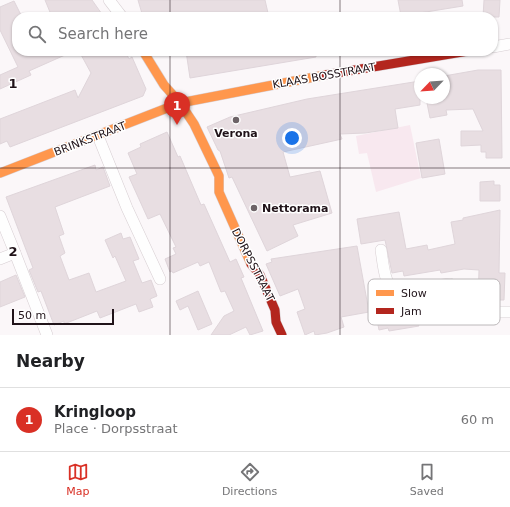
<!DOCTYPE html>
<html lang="en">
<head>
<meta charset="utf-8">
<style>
  body { margin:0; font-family:"DejaVu Sans",sans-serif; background:#f6f6f6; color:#202124 }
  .compass { position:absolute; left:414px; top:68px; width:36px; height:36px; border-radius:50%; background:#fff; box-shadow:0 1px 3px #0004; rotate:245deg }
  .scale { position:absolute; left:12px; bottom:10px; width:102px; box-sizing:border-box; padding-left:4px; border:2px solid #201319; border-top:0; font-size:11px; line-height:14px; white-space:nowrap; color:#201319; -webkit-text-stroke:3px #fff; paint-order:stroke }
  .you { position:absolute; left:292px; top:138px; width:14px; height:14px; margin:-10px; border:3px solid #fff; border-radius:50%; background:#1a73e8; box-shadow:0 0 0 6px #1a73e833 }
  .badge { display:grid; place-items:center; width:26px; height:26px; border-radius:50%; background:#d93025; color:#fff; font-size:13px; font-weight:700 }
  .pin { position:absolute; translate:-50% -33px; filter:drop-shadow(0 1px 2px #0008) }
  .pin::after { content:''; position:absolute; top:21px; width:14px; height:12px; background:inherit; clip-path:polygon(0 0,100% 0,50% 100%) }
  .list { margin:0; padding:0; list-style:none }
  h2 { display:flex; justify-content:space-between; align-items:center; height:52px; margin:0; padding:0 16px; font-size:17px }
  h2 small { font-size:13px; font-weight:400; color:#757577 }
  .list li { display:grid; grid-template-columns:26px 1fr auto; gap:12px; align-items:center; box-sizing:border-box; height:64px; padding:0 16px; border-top:1px solid #e0e0e0 }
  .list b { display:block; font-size:15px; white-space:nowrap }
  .list p { margin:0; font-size:13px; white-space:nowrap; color:#757577 }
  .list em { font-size:13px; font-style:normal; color:#757577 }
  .icon { flex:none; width:22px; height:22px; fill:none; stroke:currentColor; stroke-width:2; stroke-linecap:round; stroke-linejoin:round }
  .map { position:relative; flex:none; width:510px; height:335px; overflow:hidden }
  .search { position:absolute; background:#fff; box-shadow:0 1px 3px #0004; left:12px; right:12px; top:12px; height:44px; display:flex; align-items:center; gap:10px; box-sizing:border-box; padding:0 14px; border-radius:16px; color:#757577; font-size:15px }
  .sheet { height:116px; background:#fff }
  nav { display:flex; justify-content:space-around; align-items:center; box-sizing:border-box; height:56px; border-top:1px solid #e0e0e0; background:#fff; font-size:11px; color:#757577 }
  nav a { display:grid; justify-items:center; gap:2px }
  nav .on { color:#d93025 }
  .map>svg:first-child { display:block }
  .green { fill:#f8e8ef }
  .building { fill:#e8dee2; stroke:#dfd5da }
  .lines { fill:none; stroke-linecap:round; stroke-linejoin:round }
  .street-casing { stroke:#d7ced2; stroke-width:12 }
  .slow-casing { stroke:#d7ced2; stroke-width:10 }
  .jam-casing { stroke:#d7ced2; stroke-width:10 }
  .street { stroke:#fefefe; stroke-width:11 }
  .slow { stroke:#ff974d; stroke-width:9 }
  .jam { stroke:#b3261e; stroke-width:9 }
  .grid { fill:none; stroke:#201319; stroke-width:1; stroke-opacity:0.55 }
  .poi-dot { fill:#6d6367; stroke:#fff; stroke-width:1.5 }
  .labels { text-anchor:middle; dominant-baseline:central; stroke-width:3; stroke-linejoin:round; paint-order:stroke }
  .street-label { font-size:11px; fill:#201319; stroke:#fff }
  .poi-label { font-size:11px; font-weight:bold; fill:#201319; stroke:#fff }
  .key { fill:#fff; stroke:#bcb8ba; stroke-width:1 }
  .key-label { font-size:11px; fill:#201319 }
  .grid-label { font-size:13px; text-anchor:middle; font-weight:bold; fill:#201319; stroke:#fff; stroke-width:3; stroke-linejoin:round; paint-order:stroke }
</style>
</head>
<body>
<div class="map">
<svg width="510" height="335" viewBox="0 0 510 335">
  <rect width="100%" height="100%" fill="#fbf7f9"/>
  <path class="green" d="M410,125L421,178L376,192L367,153L359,154L356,136Z"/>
  <g class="building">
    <path d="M45,0H92L104,17H52Z"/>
    <path d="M138,0H265L268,13H264L265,17H143Z"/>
    <path d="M398,0H462L463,6L401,16Z"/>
    <path d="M484,0H500L499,17H483Z"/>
    <path d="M14,1L22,17H17V51H74L29,71L31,75L0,89V75L18,67L0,30V7Z"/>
    <path d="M79,51H125L129,59L132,57L146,89L143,96L10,147L7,141L0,144V119L75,90L78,98L91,73Z"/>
    <path d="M186,51H316V57L190,78Z"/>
    <path d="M478,70H501L502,158H486V152H481V145L461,146V131H483L473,109L446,110L447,115L430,118L426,98H444V76Z"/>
    <path d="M420,81V105L395,109L398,128L365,133L340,134L342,139L283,152L290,177L320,171L332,213L293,225L298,236L267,251L232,177L229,178L220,151L218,150L207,127L230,117L307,99Z"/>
    <path d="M167,132L178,157L180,156L201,205L204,204L230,262L236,259L244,277L241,278L263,331L250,335L246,327L229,335H211L224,316L234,311L225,291L221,292L209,262L200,266L198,262L173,273L172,271L170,272L165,259L176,254L173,248L176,247L160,214L148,219L129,177L137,174L128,153L141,147L140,144Z"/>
    <path d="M439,139L445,174L422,178L416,143Z"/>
    <path d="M95,165L96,170L103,167L110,186L55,207L64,234L59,236L65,253L60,256L69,280L89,273L96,292L126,281L115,256L113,258L105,240L121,233L123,239L130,237L139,259L133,261L142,283L151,280L157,296L150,299L153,307L139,312L136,304L100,318L97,311L64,324V321L54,325L41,291L38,292L29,270L33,268L6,197Z"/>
    <path d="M494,181V185H500V201H480V182Z"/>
    <path d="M500,210L499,273H505L504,300H492V305H478L479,270L464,269L441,273L440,270L404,276L403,271L392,273L385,240L361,244L357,219L399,212L406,249L427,245L428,250L455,244L451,222L463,220V218Z"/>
    <path d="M357,246L369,312L341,317L344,327L327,333L315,335L314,331L305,335L297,312L305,309L298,289L280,296L266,264L272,262L271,259Z"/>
    <path d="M16,275L25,297L0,307V282Z"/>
    <path d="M198,291L212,324L198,330L188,306L180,310L176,301Z"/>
    <path d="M444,292L450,311L441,312L443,318L418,324L419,326L389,331L388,328L379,330L375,310L399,306V303L423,298L422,295Z"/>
  </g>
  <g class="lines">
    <defs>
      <g id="street">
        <path d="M109,0L122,17"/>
        <path d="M493,47L510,44"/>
        <path d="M98,136L127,208L160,279"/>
        <path d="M0,216L15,253L0,259"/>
        <path d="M381,250C383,262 384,283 394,291L450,284C452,295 451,308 464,312H510"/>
        <path d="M15,253L47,335"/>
      </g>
      <g id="slow">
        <path d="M143,51L164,85L180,103L194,124L219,176V192L251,264"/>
        <path d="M0,173L180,103L325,75"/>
      </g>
      <g id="jam">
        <path d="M325,75L468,51"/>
        <path d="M251,264L260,275L275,310L276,322L282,335"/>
      </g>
    </defs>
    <use href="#street" class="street-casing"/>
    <use href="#slow" class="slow-casing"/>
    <use href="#jam" class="jam-casing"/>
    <use href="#street" class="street"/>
    <use href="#slow" class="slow"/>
    <use href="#jam" class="jam"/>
  </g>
  <path class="grid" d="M170,0V17M340,0V17M170,51V335M340,51V335M0,168H510"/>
  <g class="poi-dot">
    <circle cx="236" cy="120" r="4"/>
    <circle cx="254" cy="208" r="4"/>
  </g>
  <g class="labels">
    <g class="street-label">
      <text transform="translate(324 76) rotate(-10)">KLAAS BOSSTRAAT</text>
      <text transform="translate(90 139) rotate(-21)">BRINKSTRAAT</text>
      <text transform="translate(253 265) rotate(63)">DORPSSTRAAT</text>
    </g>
    <g class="poi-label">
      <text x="236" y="133">Verona</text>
      <text x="262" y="208" text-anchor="start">Nettorama</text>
    </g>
  </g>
  <rect x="368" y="279" width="132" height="46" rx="6" class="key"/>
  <rect x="376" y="290" width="18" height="6" fill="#ff974d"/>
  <rect x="376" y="308" width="18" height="6" fill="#b3261e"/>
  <g class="key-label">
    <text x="401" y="297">Slow</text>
    <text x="401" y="315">Jam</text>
  </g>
  <g class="grid-label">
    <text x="13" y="88">1</text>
    <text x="13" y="256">2</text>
  </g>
</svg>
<svg class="compass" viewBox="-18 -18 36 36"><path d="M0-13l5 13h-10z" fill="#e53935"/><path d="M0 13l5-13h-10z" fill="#757577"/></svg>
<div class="scale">50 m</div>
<div class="you"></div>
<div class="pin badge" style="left:177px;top:125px">1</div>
<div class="search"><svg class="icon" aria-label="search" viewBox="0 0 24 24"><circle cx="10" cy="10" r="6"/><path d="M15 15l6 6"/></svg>Search here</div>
</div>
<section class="sheet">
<h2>Nearby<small></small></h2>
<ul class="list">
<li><span class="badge">1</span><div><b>Kringloop</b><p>Place · Dorpsstraat</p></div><em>60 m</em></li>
</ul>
</section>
<nav>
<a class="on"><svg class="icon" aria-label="map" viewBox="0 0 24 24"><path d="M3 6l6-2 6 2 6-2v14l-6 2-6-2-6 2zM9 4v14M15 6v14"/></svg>Map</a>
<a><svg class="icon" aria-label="directions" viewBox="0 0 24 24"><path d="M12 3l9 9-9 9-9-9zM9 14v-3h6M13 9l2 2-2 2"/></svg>Directions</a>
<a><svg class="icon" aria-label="saved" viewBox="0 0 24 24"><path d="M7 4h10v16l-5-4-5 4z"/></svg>Saved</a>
</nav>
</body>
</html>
